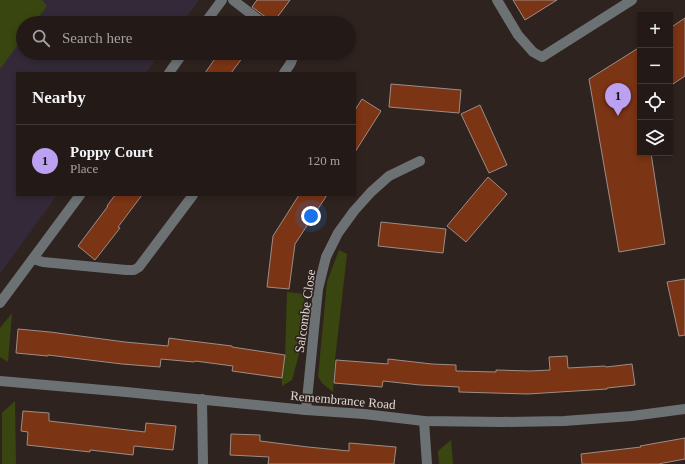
<!DOCTYPE html>
<html lang="en">
<head>
<meta charset="utf-8">
<style>
  body { margin:0; font-family:Georgia,serif; background:#2f2724; color:#f1f3f6 }
  .controls { position:absolute; right:12px; top:12px; display:grid; overflow:hidden; border-radius:0px; box-shadow:0 2px 6px #0003 }
  .controls button { width:36px; height:36px; display:grid; place-items:center; padding:0; border:0; border-bottom:1px solid #403836; background:#231a17; color:#f1f3f6; font:20px sans-serif }
  .you { position:absolute; left:311px; top:216px; width:14px; height:14px; margin:-10px; border:3px solid #fff; border-radius:50%; background:#1a73e8; box-shadow:0 0 0 6px #1a73e833 }
  .badge { display:grid; place-items:center; width:26px; height:26px; border-radius:50%; background:#bca0f2; color:#111; font-size:13px; font-weight:700 }
  .pin { position:absolute; translate:-50% -33px; filter:drop-shadow(0 1px 2px #0008) }
  .pin::after { content:''; position:absolute; top:21px; width:14px; height:12px; background:inherit; clip-path:polygon(0 0,100% 0,50% 100%) }
  .list { margin:0; padding:0; list-style:none }
  h2 { display:flex; justify-content:space-between; align-items:center; height:52px; margin:0; padding:0 16px; font-size:17px }
  h2 small { font-size:13px; font-weight:400; color:#a3a1a1 }
  .list li { display:grid; grid-template-columns:26px 1fr auto; gap:12px; align-items:center; box-sizing:border-box; height:72px; padding:0 16px; border-top:1px solid #403836 }
  .list b { display:block; font-size:15px; white-space:nowrap }
  .list p { margin:0; font-size:13px; white-space:nowrap; color:#a3a1a1 }
  .list em { font-size:13px; font-style:normal; color:#a3a1a1 }
  .icon { flex:none; width:22px; height:22px; fill:none; stroke:currentColor; stroke-width:2; stroke-linecap:round; stroke-linejoin:round }
  .map { position:relative; flex:none; width:685px; height:464px; overflow:hidden }
  .search { position:absolute; background:#231a17; box-shadow:0 2px 6px #0003; left:16px; top:16px; width:340px; height:44px; display:flex; align-items:center; gap:10px; box-sizing:border-box; padding:0 14px; border-radius:22px; color:#a3a1a1; font-size:15px }
  .panel { position:absolute; background:#231a17; box-shadow:0 2px 6px #0003; left:16px; top:72px; width:340px; height:124px; border-radius:0px }
  .map>svg:first-child { display:block }
  .education { fill:#332938 }
  .green { fill:#39460f }
  .building { fill:#7b3414; stroke:#9c8d87 }
  .lines { fill:none; stroke-linecap:round; stroke-linejoin:round }
  .minor { stroke:#6c7274; stroke-width:10 }
  .labels { text-anchor:middle; dominant-baseline:central; stroke-width:3.5; stroke-linejoin:round; paint-order:stroke }
  .street-label { font-size:13px; fill:#e0d8d5; stroke:#2f231f }
</style>
</head>
<body>
<div class="map">
<svg width="685" height="464" viewBox="0 0 685 464">
  <rect width="100%" height="100%" fill="#2f231f"/>
  <path class="education" d="M0,0H199L182,23H23V53H160L146,73H17V195H57L0,274Z"/>
  <g class="green">
    <path d="M0,0H42L47,6L34,23H23V38L0,69Z"/>
    <path d="M339,250L347,254L335,360L333,392L323,384L318,377L327,282Z"/>
    <path d="M287,292L305,294L301,347L292,380L282,386V378L285,355Z"/>
    <path d="M12,313L8,362L0,357V328Z"/>
    <path d="M15,401L16,464H2V413Z"/>
    <path d="M451,440L453,464H439L438,451Z"/>
  </g>
  <g class="building">
    <path d="M257,0H290L273,23H269L267,18L252,7Z"/>
    <path d="M513,0H557L525,20Z"/>
    <path d="M685,18V76L670,86V28Z"/>
    <path d="M640,47V153H651L665,244L619,252L589,79Z"/>
    <path d="M219,53H246L231,73H205Z"/>
    <path d="M391,84L461,90L459,113L389,107Z"/>
    <path d="M362,99L381,111L355,152V110Z"/>
    <path d="M480,105L507,165L489,173L461,114Z"/>
    <path d="M488,177L507,194L466,242L447,226Z"/>
    <path d="M115,195H142L118,227L120,228L95,260L78,246L108,206H107Z"/>
    <path d="M299,195H327L295,244L289,289L267,287L273,236Z"/>
    <path d="M381,222L446,229L443,253L378,246Z"/>
    <path d="M685,279V335L679,336L667,282Z"/>
    <path d="M18,329L50,332L125,342L168,346L169,338L183,340L232,346V347L285,355L282,378L232,371L233,366L195,361L194,362L161,359L160,367L122,364L48,355V356L16,353Z"/>
    <path d="M567,356L568,368L605,366L606,367L632,364L635,385L607,388V389L528,394L459,392V387L420,385L383,381L382,387L334,383L336,360L388,364V359L432,364L456,365V371L496,372V370L530,371L550,370L549,357Z"/>
    <path d="M23,411L49,413V421L145,432L146,423L176,426L173,450L134,446L133,455L90,450V452L27,445L28,432L21,431Z"/>
    <path d="M231,434L260,435V441L308,447L349,451V443L396,447L394,464H268L269,457L230,455Z"/>
    <path d="M685,438V459L658,464H582L581,454L641,447L640,446Z"/>
  </g>
  <g class="lines">
    <g class="minor">
      <path d="M233,0L263,23"/>
      <path d="M497,0L518,35L533,52L542,57L632,0"/>
      <path d="M205,23L222,0"/>
      <path d="M169,73L183,53"/>
      <path d="M284,73C288,67 294,61 293,53"/>
      <path d="M33,259L43,262L126,270H134L139,267L193,195"/>
      <path d="M0,303L80,195"/>
      <path d="M0,381L126,392L306,410L364,414L424,421L501,422L564,421L632,416L685,409"/>
      <path d="M202,399L203,464"/>
      <path d="M306,410L318,289L326,257L338,233L354,211L371,192L389,176L420,161"/>
      <path d="M424,421L427,464"/>
    </g>
  </g>
  <g class="labels">
    <g class="street-label">
      <text transform="translate(305 311) rotate(-82)">Salcombe Close</text>
      <text transform="translate(343 400) rotate(5)">Remembrance Road</text>
    </g>
  </g>
</svg>
<div class="controls">
<button>+</button>
<button>−</button>
<button><svg class="icon" aria-label="locate" viewBox="0 0 24 24"><circle cx="12" cy="12" r="6"/><path d="M12 2v4M12 18v4M2 12h4M18 12h4"/></svg></button>
<button><svg class="icon" aria-label="layers" viewBox="0 0 24 24"><path d="M12 4l9 5-9 5-9-5zM3 14l9 5 9-5"/></svg></button>
</div>
<div class="you"></div>
<div class="pin badge" style="left:618px;top:116px">1</div>
<div class="search"><svg class="icon" aria-label="search" viewBox="0 0 24 24"><circle cx="10" cy="10" r="6"/><path d="M15 15l6 6"/></svg>Search here</div>
<section class="panel">
<h2>Nearby<small></small></h2>
<ul class="list">
<li><span class="badge">1</span><div><b>Poppy Court</b><p>Place</p></div><em>120 m</em></li>
</ul>
</section>
</div>
</body>
</html>
